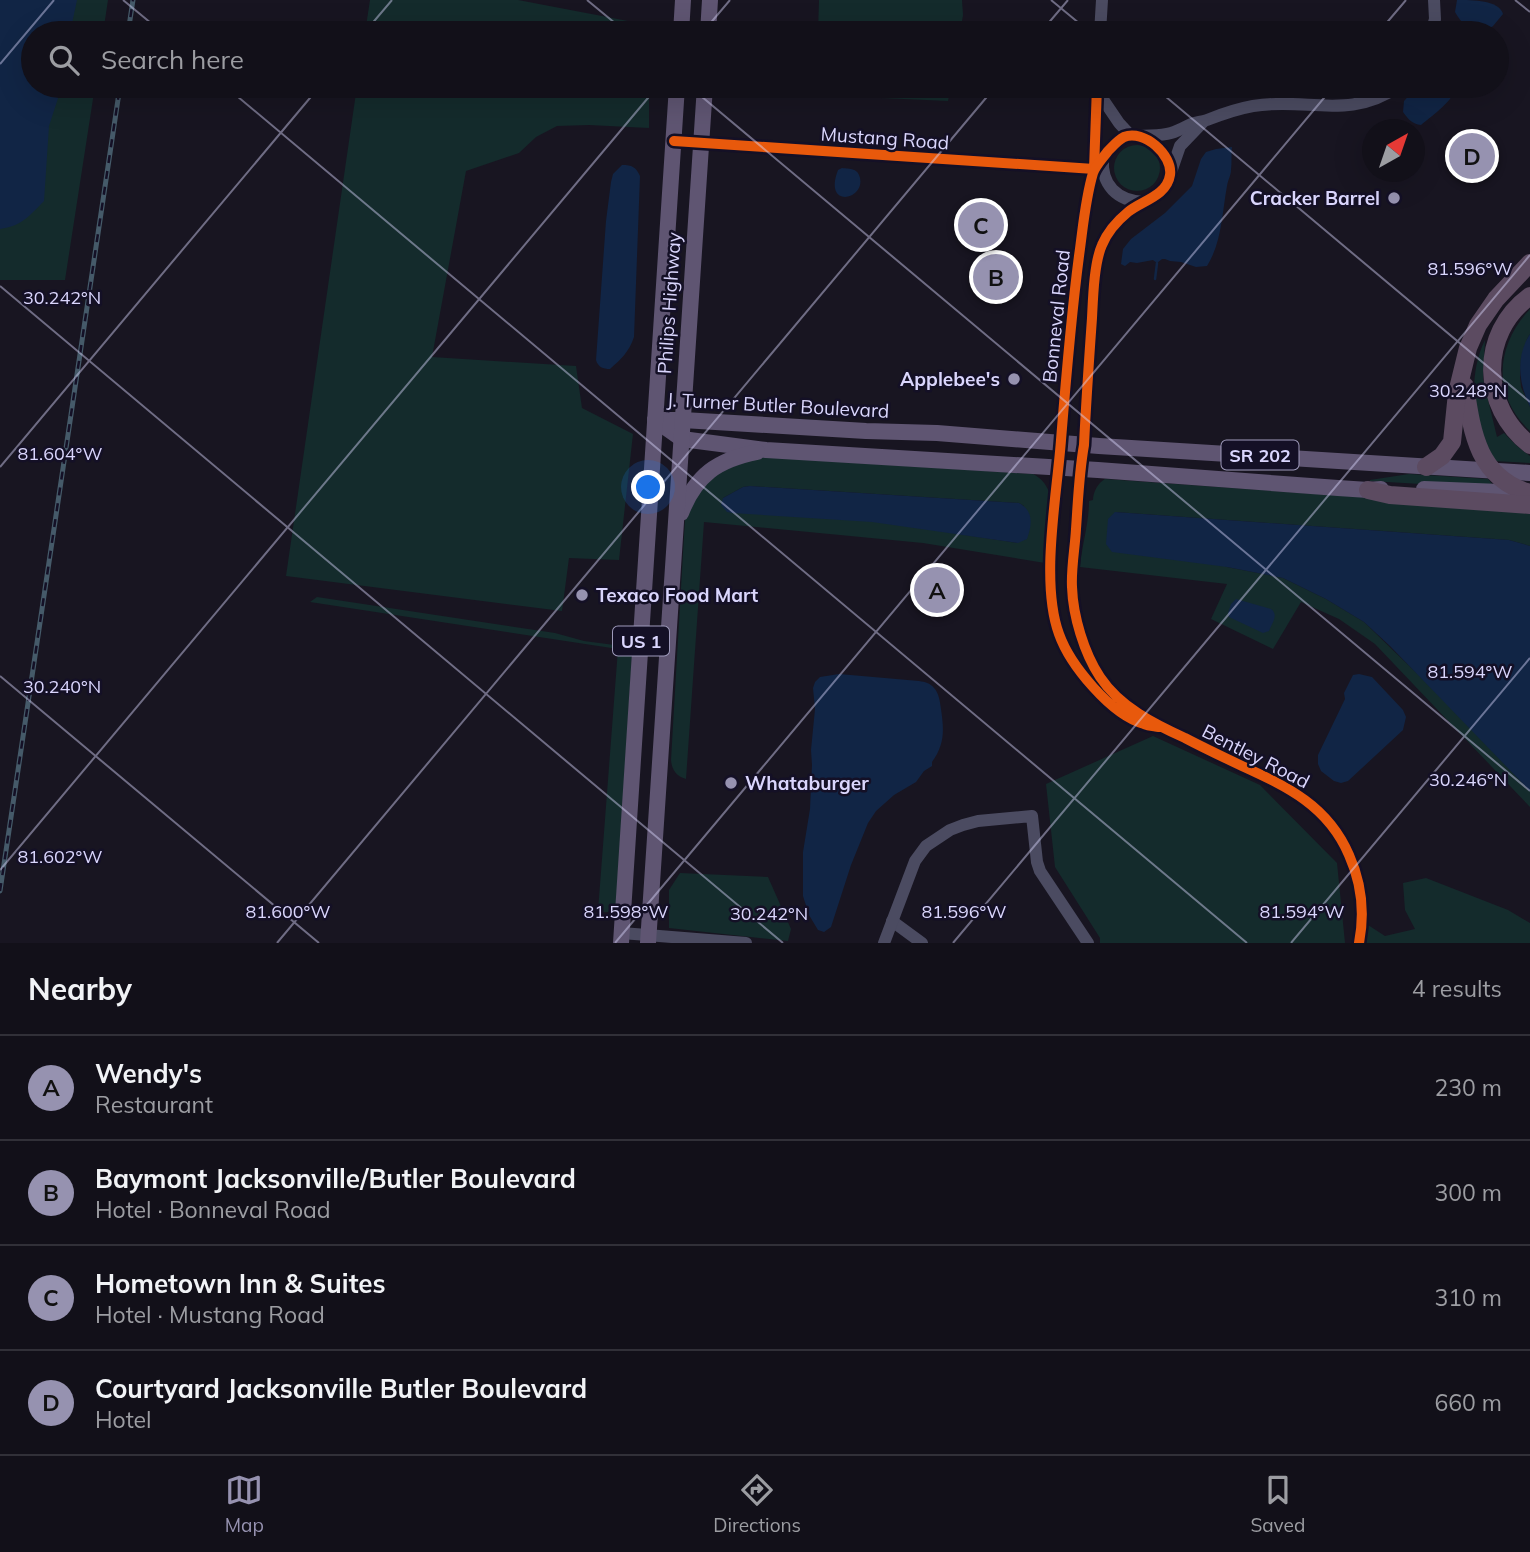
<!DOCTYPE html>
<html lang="en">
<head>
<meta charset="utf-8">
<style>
  body { margin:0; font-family:Mulish,sans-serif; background:#1f1e26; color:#f1f3f6 }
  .compass { position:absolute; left:1362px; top:119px; width:63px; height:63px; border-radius:50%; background:#121019; box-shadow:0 7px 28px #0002; rotate:40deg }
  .you { position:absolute; left:649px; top:488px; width:24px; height:24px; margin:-18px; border:5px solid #fff; border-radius:50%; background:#1a73e8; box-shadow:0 0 0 10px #1a73e833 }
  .badge { display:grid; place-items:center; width:46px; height:46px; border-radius:50%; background:#9692b0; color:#111; font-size:23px; font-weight:700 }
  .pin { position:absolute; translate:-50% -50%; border:4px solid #fff; box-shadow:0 2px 7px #0006 }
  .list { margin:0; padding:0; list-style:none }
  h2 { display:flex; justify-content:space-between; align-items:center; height:91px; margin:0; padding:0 28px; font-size:30px }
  h2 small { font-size:23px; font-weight:400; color:#9c9da2 }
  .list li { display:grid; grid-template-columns:46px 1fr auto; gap:21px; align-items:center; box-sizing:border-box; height:105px; padding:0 28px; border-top:2px solid #313038 }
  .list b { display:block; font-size:26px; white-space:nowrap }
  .list p { margin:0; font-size:23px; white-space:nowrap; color:#9c9da2 }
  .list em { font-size:23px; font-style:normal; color:#9c9da2 }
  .icon { flex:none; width:38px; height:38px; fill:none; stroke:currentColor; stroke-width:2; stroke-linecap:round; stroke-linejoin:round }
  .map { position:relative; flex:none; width:1530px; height:943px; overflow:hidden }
  .search { position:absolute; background:#121019; box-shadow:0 7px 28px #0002; left:21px; right:21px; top:21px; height:77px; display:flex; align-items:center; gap:18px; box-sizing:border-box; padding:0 24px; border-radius:38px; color:#9c9da2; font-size:26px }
  .sheet { height:511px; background:#121019 }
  nav { display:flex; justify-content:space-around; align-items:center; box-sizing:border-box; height:98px; border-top:2px solid #313038; background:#121019; font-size:19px; color:#9c9da2 }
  nav a { display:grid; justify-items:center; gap:4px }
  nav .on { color:#9692b0 }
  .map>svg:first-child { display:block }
  .green { fill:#142b2c; fill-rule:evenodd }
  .water { fill:#112545 }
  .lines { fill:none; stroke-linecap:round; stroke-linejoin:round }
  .stream { stroke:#112545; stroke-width:2.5 }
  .minor { stroke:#4b4b61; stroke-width:12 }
  .major { stroke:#5f5572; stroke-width:16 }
  .highway { stroke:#5c4b61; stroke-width:18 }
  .rail-casing { stroke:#455a69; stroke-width:5 }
  .rail { stroke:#141026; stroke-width:2.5; stroke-dasharray:8; stroke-linecap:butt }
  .cycleway-casing { stroke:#141026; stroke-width:15 }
  .cycleway { stroke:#e8590c; stroke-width:10 }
  .ticks { fill:none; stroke:#dad6fd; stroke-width:2; stroke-opacity:0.45 }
  .poi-dot { fill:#9692b0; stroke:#141026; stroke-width:2.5 }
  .labels { text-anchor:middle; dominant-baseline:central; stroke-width:5; stroke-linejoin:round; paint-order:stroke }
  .shield { fill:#141026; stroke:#9f9bbc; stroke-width:2 }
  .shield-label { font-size:18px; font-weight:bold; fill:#dad6fd }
  .street-label { font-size:19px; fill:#dad6fd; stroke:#141026 }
  .poi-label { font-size:19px; font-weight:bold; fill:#dad6fd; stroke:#141026; text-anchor:end }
  .ticks-label { font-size:18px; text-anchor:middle; fill:#dad6fd; stroke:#141026; stroke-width:5; stroke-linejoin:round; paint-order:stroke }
</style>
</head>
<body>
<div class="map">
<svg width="1530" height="943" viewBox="0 0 1530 943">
  <rect width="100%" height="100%" fill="#181521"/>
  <g class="green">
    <path d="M0,0H108L103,33H33V86H95L65,280H0Z"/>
    <path d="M370,0H518L649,25V33H365Z"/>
    <path d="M819,0H962L963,15L960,33H818Z"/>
    <path d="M357,86H649V128L589,125L557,126L536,137L519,153L466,171L432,357L576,366L582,408L633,434L619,560L569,558L562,611L286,576Z"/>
    <path d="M815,86H951L948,101L814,95Z"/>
    <circle cx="1137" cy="168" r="23"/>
    <path d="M1530,309V334L1527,339L1521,359L1520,377L1521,387L1530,407V431C1492,396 1495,346 1530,309Z"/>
    <path d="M1485,340L1483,379L1497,437L1504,433L1517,446L1530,456V463L1494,461C1490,453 1484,445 1481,436C1471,408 1471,367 1485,340Z"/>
    <path d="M760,457L1033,474C1041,478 1046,484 1049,492L1045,563L923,543L704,522L686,779C676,776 672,770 671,760L685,519L709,475ZM750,486L1019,503L1024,506L1018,543L723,498L743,487Z"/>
    <path d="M1409,474L1488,479L1493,485L1455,486L1370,481V480Z"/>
    <path d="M1105,479L1486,506L1530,514V546L1509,540L1115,512L1227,567L1283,578L1326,599L1364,622L1438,694L1530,791V807L1375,644L1339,619L1301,602L1273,649L1211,619L1227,584L1080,567C1082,544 1089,524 1089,501L1093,500C1093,492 1098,483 1105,479Z"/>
    <path d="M317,597L555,633L584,641L622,646L628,650L632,657L616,907C610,913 605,913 598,911L618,649L310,602Z"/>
    <path d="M1153,736L1260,785L1337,863L1345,943H1100V938L1055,867L1046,784Z"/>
    <path d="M680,873L768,877L791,929L788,941L669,928V890Z"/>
    <path d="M1426,878L1508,910L1530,923V943H1366L1368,925L1385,936L1415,929L1405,910L1403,883Z"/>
  </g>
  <g class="water">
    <path d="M0,0H77L70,33H33V86H62L49,126L44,201C29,216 22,226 0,229Z"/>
    <path d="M1457,0C1473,0 1499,0 1503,14L1493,26L1484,33C1471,33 1461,23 1455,12Z"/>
    <path d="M1418,86H1453C1453,88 1454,89 1454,91C1453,101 1428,119 1421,125C1412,124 1408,119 1403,112L1404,101Z"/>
    <path d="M1232,147C1231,155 1232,162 1231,170C1231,175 1228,180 1227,186C1222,213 1222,242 1207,266L1196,267L1181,262L1170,261L1165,259H1162L1157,263L1153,260L1137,263L1130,262L1125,266L1121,264L1123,249L1131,239L1165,213L1192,186L1201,159L1206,152L1216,149Z"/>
    <path d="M622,165C632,165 636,167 640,176L634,337C629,352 621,359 610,369C603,369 598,367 596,360L606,221L611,182L613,174Z"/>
    <path d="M842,168C850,169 858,168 860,178C865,200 823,209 838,170Z"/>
    <path d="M1530,334V407C1519,384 1515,357 1530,334Z"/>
    <path d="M750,486L1019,503C1034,511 1032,525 1027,539L1018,543L872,522L732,513L727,512L721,505L723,498L743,487Z"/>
    <path d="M1115,512L1509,540L1530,546V791L1390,646L1364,622L1326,599L1283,578L1227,567L1112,552L1106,544L1108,519Z"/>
    <path d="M1236,599L1271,609C1279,615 1272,623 1269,631L1263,633L1229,617L1228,613L1231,604Z"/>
    <path d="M839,674L919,681C925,682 930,683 934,688C939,693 940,702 941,709C944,730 945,744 932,762V766L924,771L916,782L894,795L876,811L868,823L851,865L831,927L824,932L818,930L809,915L803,896V852L810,809L812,765L811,750L815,709L813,688L815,682L820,677Z"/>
    <path d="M1359,674L1372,677L1403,710L1406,717L1403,730L1348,781L1341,783L1334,781L1321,771L1318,764V755L1345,699L1344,693L1353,675Z"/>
  </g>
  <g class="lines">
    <path class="stream" d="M1155,279L1157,263"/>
    <g class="minor">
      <path d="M1100,33L1102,0"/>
      <path d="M1431,33L1435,19L1434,0"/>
      <path d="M1098,92L1119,123L1131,136"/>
      <path d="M1139,136C1150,135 1161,136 1171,133C1178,131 1185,127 1191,124C1196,122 1202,122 1207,120C1222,114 1236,109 1253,106C1307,97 1349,121 1399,86"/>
      <path d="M674,141L1094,169L1097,86"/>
      <path d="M1103,158C1101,185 1117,201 1144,202"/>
      <path d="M1171,172L1180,146L1203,122"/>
      <path d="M1159,727C1154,726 1149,726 1144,724C1111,715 1070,665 1059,634C1040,582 1057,495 1061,440C1066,378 1071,317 1079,256C1083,228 1085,200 1093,173C1096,165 1103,158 1108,151C1113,146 1118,140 1124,137C1144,129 1173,155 1170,175C1167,196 1141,201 1128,212C1117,221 1107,233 1102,245C1094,263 1093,298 1092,318C1089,360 1086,403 1084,445C1079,473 1078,501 1076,529C1075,548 1071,568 1072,587C1073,616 1084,653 1100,677C1120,707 1154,724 1185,738C1204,748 1223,757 1242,766C1288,787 1328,806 1349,855C1362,884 1365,912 1359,943"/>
      <path d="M892,921L922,943"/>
      <path d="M622,933L746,943"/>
      <path d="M884,943L915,861L926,846L950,830L963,825L978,821L1032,816L1037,862L1040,871L1088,943"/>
    </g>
    <g class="major">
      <path d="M681,33L683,0"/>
      <path d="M708,33L710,0"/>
      <path d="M655,420L682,439L766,450L1098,470L1338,488L1368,490L1381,489"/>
      <path d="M655,420H683L866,431L937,433L1099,446L1530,473"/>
      <path d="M1424,489L1528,493"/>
      <path d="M681,513C696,475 717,460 757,452"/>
      <path d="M621,943L677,86"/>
      <path d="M648,943L705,86"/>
    </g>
    <g class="highway">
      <path d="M1530,296C1478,334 1481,407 1530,445"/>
      <path d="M1465,386C1472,433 1478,478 1530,493"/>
      <path d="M1426,467L1442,456L1452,442L1457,393L1468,348L1478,325L1496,299L1530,263"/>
      <path d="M1368,490L1390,495L1530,505"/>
    </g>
    <defs>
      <g id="rail">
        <path d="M128,33L133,0"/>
        <path d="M0,891L120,86"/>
      </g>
    </defs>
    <use href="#rail" class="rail-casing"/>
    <use href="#rail" class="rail"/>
    <defs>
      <g id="cycleway">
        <path d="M674,141L1094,169L1097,86"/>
        <path d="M1159,727C1154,726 1149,726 1144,724C1111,715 1070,665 1059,634C1040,582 1057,495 1061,440C1066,378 1071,317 1079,256C1083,228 1085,200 1093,173C1096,165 1103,158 1108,151C1113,146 1118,140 1124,137C1144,129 1173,155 1170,175C1167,196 1141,201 1128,212C1117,221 1107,233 1102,245C1094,263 1093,298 1092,318C1089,360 1086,403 1084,445C1079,473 1078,501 1076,529C1075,548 1071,568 1072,587C1073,616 1084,653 1100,677C1120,707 1154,724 1185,738C1204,748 1223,757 1242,766C1288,787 1328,806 1349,855C1362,884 1365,912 1359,943"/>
      </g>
    </defs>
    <use href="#cycleway" class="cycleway-casing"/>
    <use href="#cycleway" class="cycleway"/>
  </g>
  <path class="ticks" d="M123,0L163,33M587,0L627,33M1051,0L1091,33M1515,0L1530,12M364,33L392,0M702,33L730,0M1040,33L1068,0M1378,33L1406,0M0,64L54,0M225,86L1247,943M689,86L1530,791M1153,86L1530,402M0,286L783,943M0,467L320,86M0,676L319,943M0,870L658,86M277,943L996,86M615,943L1334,86M953,943L1530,255M1291,943L1530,658"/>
  <g class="poi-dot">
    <circle cx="1394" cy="198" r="7"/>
    <circle cx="1014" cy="379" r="7"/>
    <circle cx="582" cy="595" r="7"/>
    <circle cx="731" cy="783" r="7"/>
  </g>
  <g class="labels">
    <g class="shield">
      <rect x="1221.5" y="440.5" width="77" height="29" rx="5"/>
      <rect x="613" y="626.5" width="56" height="29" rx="5"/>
    </g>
    <g class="shield-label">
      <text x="1260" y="455">SR 202</text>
      <text x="641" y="641">US 1</text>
    </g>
    <g class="street-label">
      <text transform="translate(885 138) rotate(4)">Mustang Road</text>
      <text transform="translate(669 303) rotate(-86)">Philips Highway</text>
      <text transform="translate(1056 316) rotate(-84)">Bonneval Road</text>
      <text transform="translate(778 405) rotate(3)">J. Turner Butler Boulevard</text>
      <text transform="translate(1256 756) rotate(27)">Bentley Road</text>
    </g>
    <g class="poi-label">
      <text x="1380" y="198">Cracker Barrel</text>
      <text x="1000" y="379">Applebee's</text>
      <text x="596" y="595" text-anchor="start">Texaco Food Mart</text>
      <text x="745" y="783" text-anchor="start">Whataburger</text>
    </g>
  </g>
  <g class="ticks-label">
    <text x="1470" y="275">81.596°W</text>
    <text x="62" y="304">30.242°N</text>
    <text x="1468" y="397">30.248°N</text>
    <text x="60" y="460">81.604°W</text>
    <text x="1470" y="678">81.594°W</text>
    <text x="62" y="693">30.240°N</text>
    <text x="1468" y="786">30.246°N</text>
    <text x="60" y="863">81.602°W</text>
    <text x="288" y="918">81.600°W</text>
    <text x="626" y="918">81.598°W</text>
    <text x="964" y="918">81.596°W</text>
    <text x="1302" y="918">81.594°W</text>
    <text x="769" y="920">30.242°N</text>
  </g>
</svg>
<svg class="compass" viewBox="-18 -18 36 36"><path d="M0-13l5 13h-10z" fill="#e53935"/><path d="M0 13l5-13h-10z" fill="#9c9da2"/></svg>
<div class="you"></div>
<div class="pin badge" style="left:937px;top:590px">A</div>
<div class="pin badge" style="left:996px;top:277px">B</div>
<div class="pin badge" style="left:981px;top:225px">C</div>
<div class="pin badge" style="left:1472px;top:156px">D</div>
<div class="search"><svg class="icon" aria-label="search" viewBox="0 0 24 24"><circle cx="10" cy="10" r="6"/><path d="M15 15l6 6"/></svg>Search here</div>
</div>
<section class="sheet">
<h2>Nearby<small>4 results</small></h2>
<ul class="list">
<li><span class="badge">A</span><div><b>Wendy's</b><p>Restaurant</p></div><em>230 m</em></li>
<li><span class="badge">B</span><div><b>Baymont Jacksonville/Butler Boulevard</b><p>Hotel · Bonneval Road</p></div><em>300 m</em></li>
<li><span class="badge">C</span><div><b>Hometown Inn &amp; Suites</b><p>Hotel · Mustang Road</p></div><em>310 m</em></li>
<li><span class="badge">D</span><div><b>Courtyard Jacksonville Butler Boulevard</b><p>Hotel</p></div><em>660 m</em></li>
</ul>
</section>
<nav>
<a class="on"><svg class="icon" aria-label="map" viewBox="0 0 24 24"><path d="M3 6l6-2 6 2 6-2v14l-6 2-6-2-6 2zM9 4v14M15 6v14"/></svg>Map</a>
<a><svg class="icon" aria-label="directions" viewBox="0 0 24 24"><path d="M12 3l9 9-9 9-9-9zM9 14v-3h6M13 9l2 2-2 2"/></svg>Directions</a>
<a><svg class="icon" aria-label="saved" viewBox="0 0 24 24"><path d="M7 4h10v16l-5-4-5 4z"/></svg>Saved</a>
</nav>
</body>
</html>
